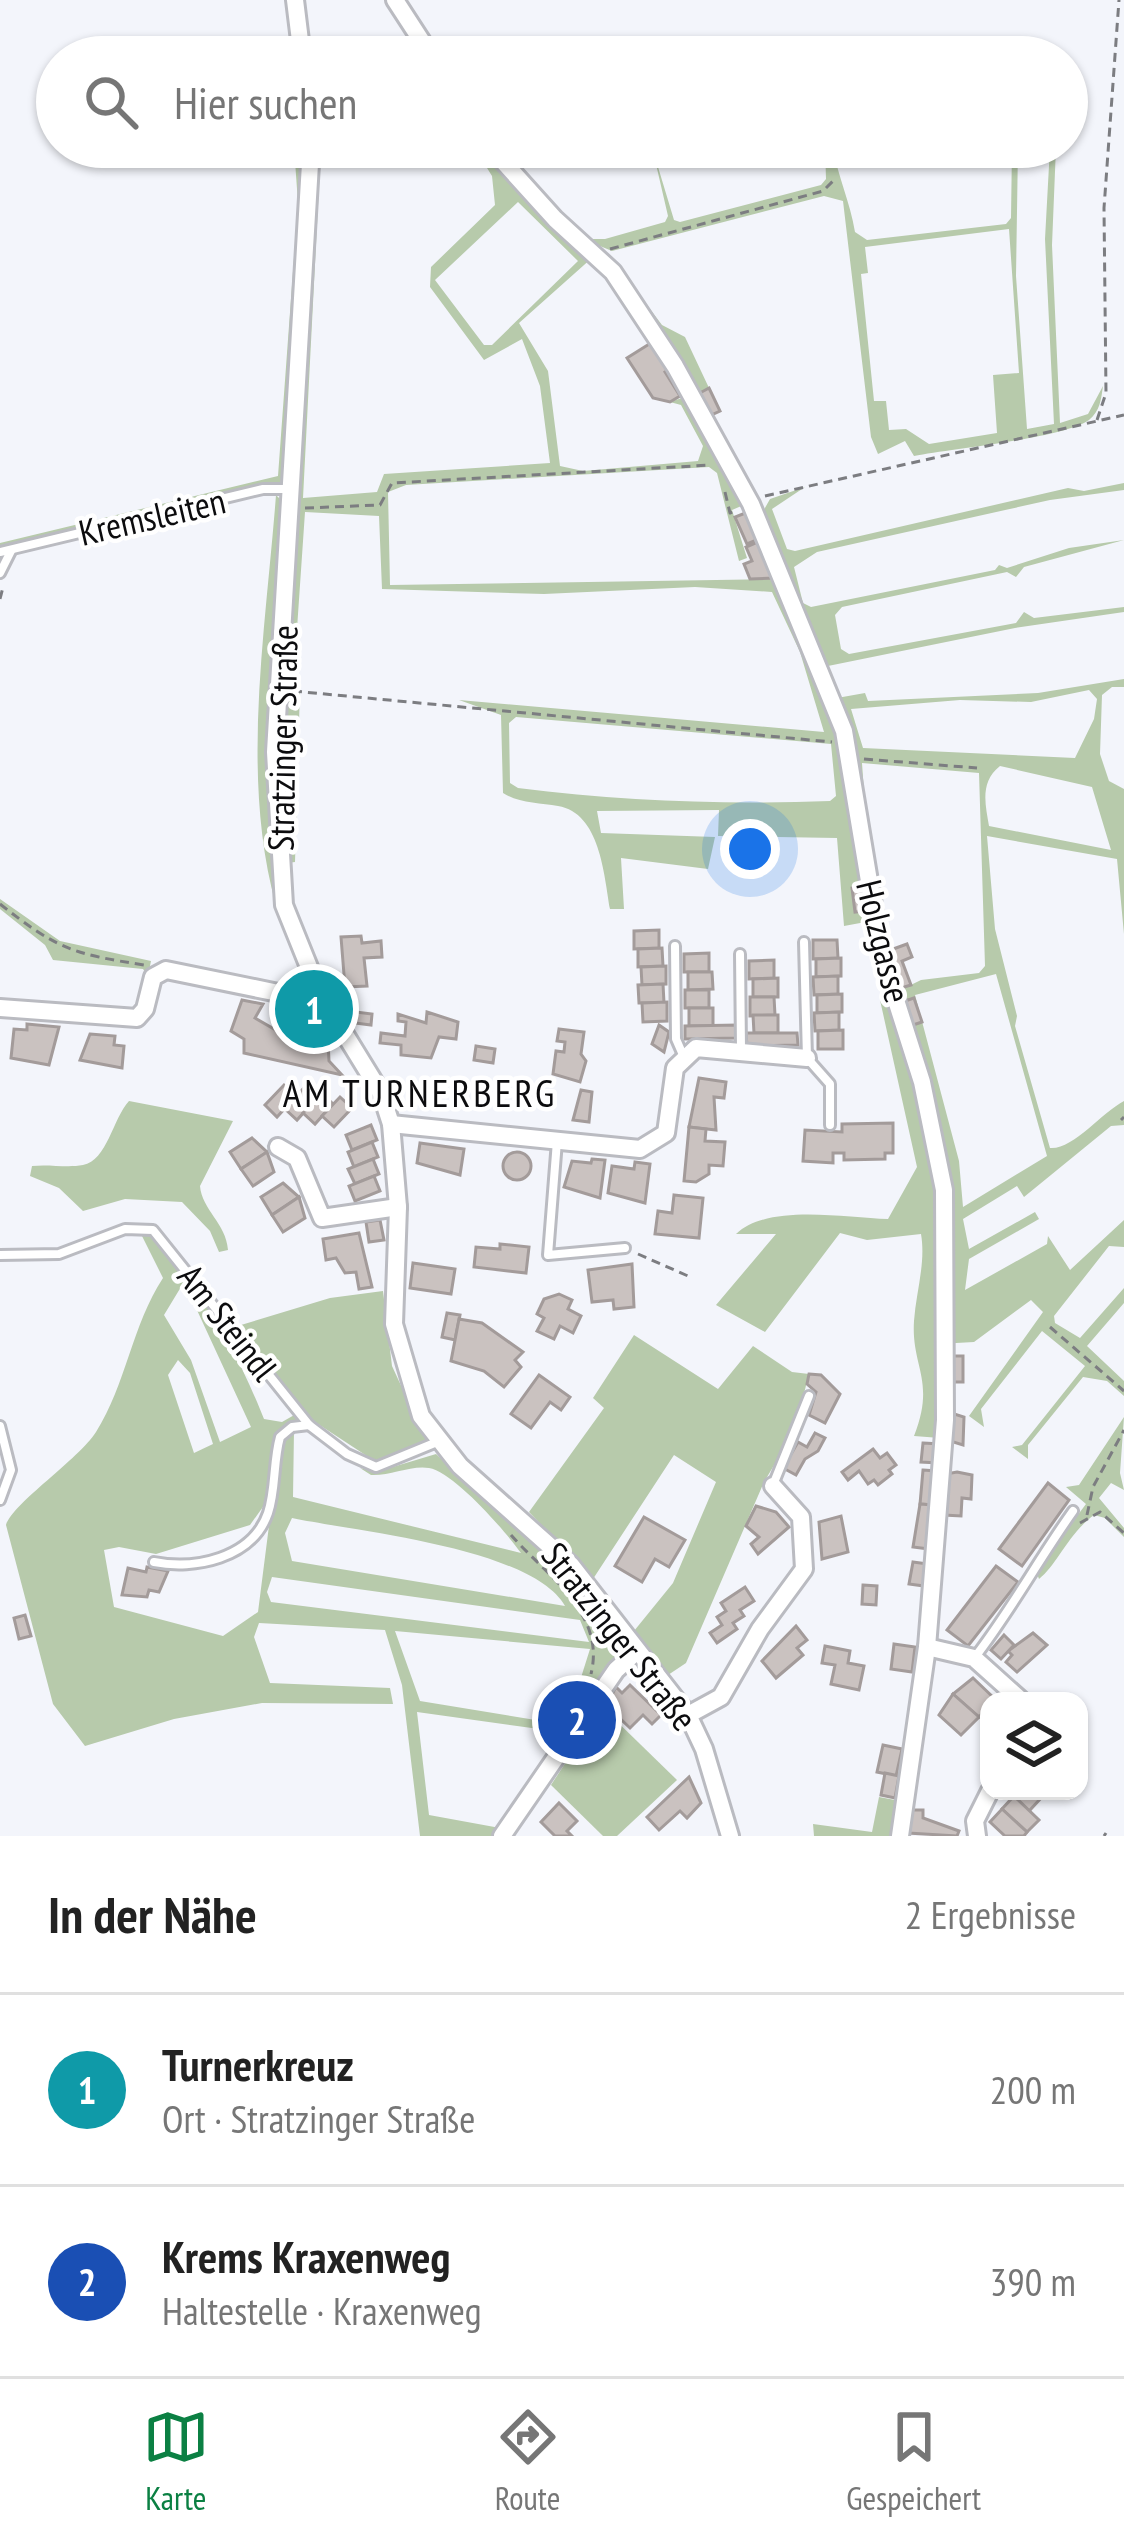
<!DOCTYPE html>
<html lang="de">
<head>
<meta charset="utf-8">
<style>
  body { margin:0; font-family:"PT Sans Narrow",sans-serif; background:#f2f2f2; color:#222 }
  .controls { position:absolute; right:36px; bottom:36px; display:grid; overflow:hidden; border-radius:24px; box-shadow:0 3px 9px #0004 }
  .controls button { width:108px; height:108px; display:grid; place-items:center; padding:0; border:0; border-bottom:3px solid #e0e0e0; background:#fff; color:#222; font:60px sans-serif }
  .you { position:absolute; left:750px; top:849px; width:42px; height:42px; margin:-30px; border:9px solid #fff; border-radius:50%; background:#1a73e8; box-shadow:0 0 0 18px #1a73e833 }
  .badge { display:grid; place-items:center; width:78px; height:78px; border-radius:50%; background:#0b8043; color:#fff; font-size:39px; font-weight:700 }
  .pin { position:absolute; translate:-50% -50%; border:6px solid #fff; box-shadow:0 3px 12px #0006 }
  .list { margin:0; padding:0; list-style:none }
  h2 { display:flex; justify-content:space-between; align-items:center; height:156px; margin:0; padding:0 48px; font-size:51px }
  h2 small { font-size:39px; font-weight:400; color:#767676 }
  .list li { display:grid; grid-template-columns:78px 1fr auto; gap:36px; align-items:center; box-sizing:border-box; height:192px; padding:0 48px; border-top:3px solid #e0e0e0 }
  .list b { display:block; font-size:45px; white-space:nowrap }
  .list p { margin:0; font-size:39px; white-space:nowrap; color:#767676 }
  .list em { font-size:39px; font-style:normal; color:#767676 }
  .icon { flex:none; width:66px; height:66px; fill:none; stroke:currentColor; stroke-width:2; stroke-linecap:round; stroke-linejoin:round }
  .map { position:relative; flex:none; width:1124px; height:1836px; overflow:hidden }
  .search { position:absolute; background:#fff; box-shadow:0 3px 9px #0004; left:36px; right:36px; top:36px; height:132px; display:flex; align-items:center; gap:30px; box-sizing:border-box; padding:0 42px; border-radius:66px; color:#767676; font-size:45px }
  .sheet { height:540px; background:#fff }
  nav { display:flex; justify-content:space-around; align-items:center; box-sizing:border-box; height:168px; border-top:3px solid #e0e0e0; background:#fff; font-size:33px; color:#767676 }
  nav a { display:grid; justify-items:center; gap:6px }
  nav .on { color:#0b8043 }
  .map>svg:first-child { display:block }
  .green { fill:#b7caab; fill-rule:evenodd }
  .building { fill:#cac2c0; stroke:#a39b9a; stroke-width:3 }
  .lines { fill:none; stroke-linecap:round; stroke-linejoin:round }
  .service-casing { stroke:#babbc1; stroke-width:14 }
  .minor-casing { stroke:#babbc1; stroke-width:22 }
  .path { stroke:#7c7d81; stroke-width:3; stroke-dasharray:9 6; stroke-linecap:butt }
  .service { stroke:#fff; stroke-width:8 }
  .minor { stroke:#fff; stroke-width:16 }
  .labels { text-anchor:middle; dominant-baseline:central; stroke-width:9; stroke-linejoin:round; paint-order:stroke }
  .street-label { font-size:36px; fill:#0c0c0e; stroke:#fff }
  .neighbourhood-label { font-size:39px; letter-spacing:3px; fill:#0c0c0e; stroke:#fff }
</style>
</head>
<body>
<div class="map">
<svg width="1124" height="1836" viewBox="0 0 1124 1836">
  <rect width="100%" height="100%" fill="#f3f5fb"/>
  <g class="green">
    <path d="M294,147H305L284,481L0,548V543L278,476L298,203Z"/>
    <path d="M316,147H321L303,498L377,492L384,474L550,463L540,386L522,339L484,360L430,287L431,267L495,205L492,176L474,147H485L593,257L519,323L548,371L560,466L583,471L698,461L703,446L681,405L670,402L688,396L746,504L732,510L747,558L739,561L717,473L709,467L406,485L388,492L390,585L778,579L835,711L871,921L844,926L837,838L718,836L719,810L597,811L601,833L715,837L708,869L621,858L624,909H610C604,874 600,813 558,806C540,803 518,803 503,793L501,715L459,700L824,732L800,652L772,592L695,587L544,594L382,589L379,516L305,512L293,687L300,688L295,862L287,863L282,752ZM518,202L578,261L492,345H484L435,280ZM516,717L831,744L836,796L830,801C724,805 623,801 518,788L510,783L509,723Z"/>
    <path d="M652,147L674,220L680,222L821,185L826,179L825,147H833C838,178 850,201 855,232L867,240L1006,224L1011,218L1012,147H1018L1016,276L1027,429L1054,424L1045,239L1050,147H1056L1052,245L1060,423L1088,414L1103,386C1101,400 1100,411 1089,420C1064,438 951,449 914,456L905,441L878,454L871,437L843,201L824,196L612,251L583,239H605L665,222L668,216ZM1009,229L1019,373L993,375L997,433L929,444L906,429L889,430L886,401H874L861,274L868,273L865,247Z"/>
    <path d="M610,256L662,325L685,337L709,388L698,394Z"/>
    <path d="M1124,483V490L1050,500L817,552L794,567L803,603L811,607L995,570L999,565L1007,568L1069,548L1124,540L1024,567L1016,577L1007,572L842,607L835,615L841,649L849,654L1016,623L1024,612L1034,618L1124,607V612L1015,628L823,667L761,515L770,499L805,487L772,509L787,549L795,551L1068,488L1084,491Z"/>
    <path d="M276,495L283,502L268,751L276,905C240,776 266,628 276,495Z"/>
    <path d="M1124,679V687H1112L1102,695L1100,754L1109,781L1124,789V934L1117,859L987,836L995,929L1017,1016L1015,1026L1050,1148C1073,1150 1101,1113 1124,1101V1125L1111,1126L1024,1197L1017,1186L963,1219L969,1249L1035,1212L1039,1219L969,1259L965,1290L1047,1244L1048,1236L1070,1270L1124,1220V1247L1109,1246L1054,1316L1055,1323L1080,1338L1124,1288V1303L1087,1346L1124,1381V1396L1107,1381L1083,1377L1028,1445V1459L1012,1447L1022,1445L1085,1366L1042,1331L981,1409L984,1427L969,1416L1043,1312L1031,1300L974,1342L938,1344L940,1438L914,1436C936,1380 911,1367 914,1321C916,1292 926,1263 921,1234L867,1240L840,1233L765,1332L716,1305L776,1234H736C769,1203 845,1218 888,1219L917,1167L880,1000L921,980L979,973L985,966L979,773L862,763L869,863L837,698L865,693L868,701L1038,693ZM1089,690L1097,699L1094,719L1075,758L863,748L851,709L960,700L1031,702ZM1000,766L1092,787L1111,850L989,826C985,803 980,782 1000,766ZM996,974L1047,1156L963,1207L959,1161L915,995Z"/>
    <path d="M0,899L60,941L151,961L148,976L143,969L53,960L45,945L0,909Z"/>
    <path d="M129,1101L233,1121L200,1186C202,1210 226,1223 228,1250L219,1252L210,1231L182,1202L125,1199L83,1211L59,1188L30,1176L32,1166C49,1164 67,1168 83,1165C107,1161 113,1118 129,1101Z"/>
    <path d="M139,1230C185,1241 247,1375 264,1419L282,1422L296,1414L299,1421L277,1435L265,1504L250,1525L156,1554L119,1547L104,1550L114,1607L223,1636L258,1612L277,1463L283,1439L294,1430L293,1497L521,1553C506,1532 454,1472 429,1468C411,1465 390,1476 371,1475L360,1468L376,1472L436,1454L565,1571L621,1643L619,1655L568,1733L417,1712L429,1815L500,1828L492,1836H420L402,1685L385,1630L259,1623L254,1637L270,1683L390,1688L393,1704L262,1703L174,1719L85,1746L53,1704L6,1525C13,1503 79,1459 96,1432C126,1385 132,1325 163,1278ZM184,1282L251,1427L220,1442L191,1360L164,1315ZM178,1360L190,1373L213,1444L194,1453L168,1375ZM292,1518C359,1532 532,1548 565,1606L292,1561L285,1533ZM272,1577L580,1620L589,1642L271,1602L267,1592ZM395,1631L590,1649L566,1725L420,1701Z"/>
    <path d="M383,1291L392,1366L427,1442L376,1462L312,1420L231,1328L330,1298Z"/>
    <path d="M634,1335L718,1389L753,1346L792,1372L809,1374L794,1432L764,1482L686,1663L668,1675L634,1631L673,1583L716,1482L674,1455L593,1579L529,1512L604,1408L593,1398Z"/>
    <path d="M1124,1417L1120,1473L1124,1490L1111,1483L1099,1498L1124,1528V1537L1105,1518L1094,1515C1068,1534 1057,1565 1039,1579L1036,1571L1086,1504L1066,1487L1079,1485Z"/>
    <path d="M602,1707L677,1780L617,1836H603L551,1785Z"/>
    <path d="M879,1797L895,1800L893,1836H814L813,1824L872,1832Z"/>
  </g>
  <g class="building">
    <path d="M654,341L671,368L665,372L680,396L670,402L653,398L627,358Z"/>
    <path d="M709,388L720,411L709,416L698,394Z"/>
    <path d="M748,512L759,539L747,544L735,517Z"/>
    <path d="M760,541L775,578L750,579L744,564L752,561L746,547Z"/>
    <path d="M863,886L866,911L855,912L852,888Z"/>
    <path d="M659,930V948L634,949V931Z"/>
    <path d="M361,936L362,943L381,941L382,957L364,958L367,986L345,987L341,937Z"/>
    <path d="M813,940H837L838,958L813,959Z"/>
    <path d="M907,944L912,957L902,961L911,985L898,989L885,952Z"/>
    <path d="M662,948L663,966L638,967V949Z"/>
    <path d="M709,953V972H684V954Z"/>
    <path d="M841,958V976L816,977V959Z"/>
    <path d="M774,960V978L749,979V961Z"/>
    <path d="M666,966V984L642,985L641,967Z"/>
    <path d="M688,972H712L713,989L688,990Z"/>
    <path d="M838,976V994L814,995L813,977Z"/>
    <path d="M778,978V997H753V979Z"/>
    <path d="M663,984L664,1003H639L638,985Z"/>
    <rect x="685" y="990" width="24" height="18"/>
    <path d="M842,994V1012L817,1013V995Z"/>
    <path d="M750,997H774L775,1015L750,1016Z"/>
    <path d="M914,998L922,1022L910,1026L902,1002Z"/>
    <path d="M242,1000L263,1004L255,1018L281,1033L291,1028L296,1035L316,1026L328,1040L329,1061L342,1075L244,1053V1039L231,1031Z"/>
    <path d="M667,1002V1021L643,1022L642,1003Z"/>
    <rect x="689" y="1008" width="24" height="18"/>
    <path d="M348,1011L372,1014L371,1025L347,1022Z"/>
    <path d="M427,1012L458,1022L456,1039L439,1037L431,1058L401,1055V1045L380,1043L381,1033L405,1036L406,1022L398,1021V1014L426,1023Z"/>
    <path d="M839,1012V1030L815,1031L814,1013Z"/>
    <path d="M753,1015H778V1033H754Z"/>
    <path d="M27,1024L59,1027L49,1065L11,1058L14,1029L27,1030Z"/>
    <path d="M659,1025L669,1032L664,1052L652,1044Z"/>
    <path d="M737,1025V1038L685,1039V1026Z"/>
    <path d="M559,1029L584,1032L581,1054L586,1061L580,1082L553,1074L556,1051L564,1052L565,1042L557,1041Z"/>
    <path d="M843,1030V1049H818V1031Z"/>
    <path d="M746,1033H797L798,1045L747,1046Z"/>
    <path d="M90,1034L115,1036L114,1045L124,1046L122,1068L80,1060Z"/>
    <path d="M476,1046L495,1049L493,1063L474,1060Z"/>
    <path d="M699,1078L726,1082L724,1098L714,1097L716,1130L689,1127Z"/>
    <path d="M284,1085L296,1096L277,1117L265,1105Z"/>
    <path d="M303,1089L315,1100L297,1120L285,1109Z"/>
    <path d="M581,1090L592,1092L589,1122L573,1120Z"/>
    <path d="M322,1093L333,1104L315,1124L303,1113Z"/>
    <path d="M340,1097L352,1108L334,1127L322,1116Z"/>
    <path d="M893,1123V1153H885V1159L844,1160V1153H833V1163L803,1161L805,1130L842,1132V1124Z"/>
    <path d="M371,1125L377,1140L352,1150L346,1135Z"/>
    <path d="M689,1127L706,1129L705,1141L725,1142L723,1166L709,1165V1174L696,1182L684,1181Z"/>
    <path d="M252,1138L267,1152L241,1169L230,1152Z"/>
    <path d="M372,1142L378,1157L354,1167L348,1152Z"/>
    <path d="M420,1143L464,1149L460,1175L417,1163Z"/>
    <circle cx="517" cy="1166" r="14"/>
    <path d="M267,1152L274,1172L253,1186L241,1169Z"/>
    <path d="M373,1159L379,1174L355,1184L348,1169Z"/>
    <path d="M592,1159L605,1160L600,1198L564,1187L572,1161L591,1163Z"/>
    <path d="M635,1162L650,1164L645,1203L608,1193L612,1166L634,1169Z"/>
    <path d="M374,1176L380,1191L355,1201L349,1186Z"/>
    <path d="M283,1183L299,1197L272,1215L261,1197Z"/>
    <path d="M674,1195L703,1198L699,1238L655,1234L658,1211L672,1213Z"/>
    <path d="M299,1197L305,1218L283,1232L272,1215Z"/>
    <path d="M380,1220L384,1240L369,1242L366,1222Z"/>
    <path d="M359,1233L372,1287L359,1289L356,1272L345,1273L336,1258L326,1260L323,1239Z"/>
    <path d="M500,1244L529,1247L526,1273L474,1267L476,1247L500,1249Z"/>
    <path d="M413,1263L455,1269L451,1294L410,1288Z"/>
    <path d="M632,1264L634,1307L614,1309L613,1300L592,1302L588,1270Z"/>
    <path d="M559,1294L572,1300L568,1309L581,1316L573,1333L560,1326L554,1339L537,1331L544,1318L537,1314L544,1299Z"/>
    <path d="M447,1313L460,1315L455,1340L442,1337Z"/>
    <path d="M459,1319L482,1323L523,1352L515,1360L521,1367L504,1387L484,1371L451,1361Z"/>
    <rect x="949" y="1356" width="14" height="26"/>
    <path d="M809,1374L821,1375L840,1394L825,1423L809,1415L816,1392L807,1384Z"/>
    <path d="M539,1375L570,1397L561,1410L550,1402L531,1428L511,1414Z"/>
    <path d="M951,1413L964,1417L963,1445L950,1441Z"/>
    <path d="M815,1433L825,1438L818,1451L805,1459L796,1475L783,1468L798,1442L807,1447Z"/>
    <path d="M923,1443L940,1444L938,1463L921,1462Z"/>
    <path d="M873,1449L880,1458L887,1453L896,1465L889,1470L892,1474L878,1485L874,1480L868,1484L859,1471L848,1480L842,1472Z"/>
    <path d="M923,1470L936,1471L933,1505L920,1504Z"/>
    <path d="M957,1472L972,1475L971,1499L962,1498L961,1516L944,1515L946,1474Z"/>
    <path d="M1048,1483L1069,1500L1022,1566L999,1549Z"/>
    <path d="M920,1504L933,1505L929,1549L913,1547Z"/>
    <path d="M756,1506L776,1512L789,1527L758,1554L751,1544L759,1537L746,1526Z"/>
    <path d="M841,1516L848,1552L822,1559L819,1522Z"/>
    <path d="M644,1517L685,1540L669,1567L655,1559L642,1582L615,1566Z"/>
    <path d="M913,1562L928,1564L924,1586L909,1584Z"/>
    <path d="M996,1566L1018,1582L968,1646L947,1630Z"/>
    <path d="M147,1567L168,1571L159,1592L149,1590L147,1597L122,1595L128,1568L146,1572Z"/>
    <path d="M863,1585L877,1586L876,1605L862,1604Z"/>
    <path d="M745,1587L754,1601L740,1610L744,1616L733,1623L737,1629L717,1643L710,1633L722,1625L717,1617L726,1611L721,1603Z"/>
    <path d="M25,1615L31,1636L19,1639L14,1618Z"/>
    <path d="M796,1626L807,1640L797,1648L803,1655L776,1678L762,1661Z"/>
    <path d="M1033,1633L1047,1645L1017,1672L1006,1662L1012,1655L1008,1651Z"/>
    <path d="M1004,1635L1014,1645L1001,1659L991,1650Z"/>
    <path d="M894,1644L915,1647L912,1672L891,1669Z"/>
    <path d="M825,1646L850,1651L848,1663L864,1666L859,1690L831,1684L835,1665L822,1663Z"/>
    <path d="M973,1678L995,1699L979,1717L953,1694Z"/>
    <path d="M630,1685L661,1715L652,1724L643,1715L630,1728L606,1705L616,1687L622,1693Z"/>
    <path d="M953,1694L979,1717L961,1735L939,1715Z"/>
    <path d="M883,1745L902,1749L896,1776L877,1772Z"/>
    <path d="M885,1773L899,1776L895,1798L881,1795Z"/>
    <path d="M689,1777L701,1803L687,1818L680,1811L659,1830L647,1817Z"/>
    <path d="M1008,1791H1033L1041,1798L1029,1811Z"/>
    <path d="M1014,1796L1039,1820L1027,1832L1002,1809Z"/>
    <path d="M559,1803L577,1821L567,1831L572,1836H555L541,1822Z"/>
    <path d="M1002,1809L1027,1832L1024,1836H1005L990,1822Z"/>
    <path d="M908,1810H923V1818L959,1831L957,1836L908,1833Z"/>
  </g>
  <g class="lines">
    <defs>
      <g id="service">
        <path d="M0,552L263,489H292"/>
        <path d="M0,573L11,551"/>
        <path d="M804,942L807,1058L830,1084V1125"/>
        <path d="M675,946L676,1039L683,1055"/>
        <path d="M740,954L741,1049"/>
        <path d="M557,1141L548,1255L625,1248"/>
        <path d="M0,1255L59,1254L125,1229L153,1230L309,1425L347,1454L376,1467L437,1442"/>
        <path d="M0,1426L11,1470L0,1500"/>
        <path d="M773,1485L809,1396"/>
        <path d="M154,1562C194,1570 252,1559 268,1513C276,1489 273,1462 280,1437L292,1427L309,1425"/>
        <path d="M975,1657C1012,1609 1038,1560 1073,1511"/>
      </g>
      <g id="minor">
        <path d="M295,0L302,57"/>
        <path d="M395,0L432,57"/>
        <path d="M311,147L275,752L284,905L319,992L381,1093L391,1124L398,1207L394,1324L421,1416L460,1466L571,1565L688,1715L704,1749L730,1836"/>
        <path d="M490,147L555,219L613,272L675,366L751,504L844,731L881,953L922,1082L944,1190L945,1420L927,1647L900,1836"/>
        <path d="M0,1008L137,1018L145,1009L153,977L166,970L288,995L319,992"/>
        <path d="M391,1124L640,1149L666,1133L675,1068L696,1048L807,1058"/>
        <path d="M278,1147L297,1158L322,1218L398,1207"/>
        <path d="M927,1647L974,1658L1022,1701"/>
        <path d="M688,1715L721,1697L760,1629L804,1569L801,1517L773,1486"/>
        <path d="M502,1836L616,1670L637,1651"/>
        <path d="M977,1836L975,1821L990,1791"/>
      </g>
    </defs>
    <use href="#service" class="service-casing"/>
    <use href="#minor" class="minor-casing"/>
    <g class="path">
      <path d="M610,249L823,191L834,180"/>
      <path d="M1097,420L1106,393L1104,208L1119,0"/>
      <path d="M725,492L730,513L735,511"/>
      <path d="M765,496L1124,415"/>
      <path d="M305,508L380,505L392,483L711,465"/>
      <path d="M0,599L3,587"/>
      <path d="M293,691L832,742"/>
      <path d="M864,759L977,768"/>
      <path d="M0,904C57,949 73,954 144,965"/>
      <path d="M1121,1120L1124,1117"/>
      <path d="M638,1254L688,1276"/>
      <path d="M1050,1327L1124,1391"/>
      <path d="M1087,1515L1093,1487L1124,1430"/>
      <path d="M1080,1523L1100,1512L1124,1533"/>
      <path d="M511,1535C547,1576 606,1613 591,1674"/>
      <path d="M1104,1836L1106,1833"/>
    </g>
    <use href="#service" class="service"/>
    <use href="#minor" class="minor"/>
  </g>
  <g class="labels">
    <g class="street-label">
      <text transform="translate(152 516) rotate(-13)">Kremsleiten</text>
      <text transform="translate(282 738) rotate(-89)">Stratzinger Straße</text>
      <text transform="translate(884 941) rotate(76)">Holzgasse</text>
      <text transform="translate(228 1322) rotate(52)">Am Steindl</text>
      <text transform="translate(620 1636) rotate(52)">Stratzinger Straße</text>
    </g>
    <g class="neighbourhood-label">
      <text x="420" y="1092">AM TURNERBERG</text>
    </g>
  </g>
</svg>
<div class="controls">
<button><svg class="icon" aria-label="layers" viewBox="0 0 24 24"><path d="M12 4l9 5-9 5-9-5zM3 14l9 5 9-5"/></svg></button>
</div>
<div class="you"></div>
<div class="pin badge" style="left:314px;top:1009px;background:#0f9aa8">1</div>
<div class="pin badge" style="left:577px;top:1720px;background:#1a4fb4">2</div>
<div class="search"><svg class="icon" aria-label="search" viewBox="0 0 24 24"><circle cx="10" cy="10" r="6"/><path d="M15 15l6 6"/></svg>Hier suchen</div>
</div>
<section class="sheet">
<h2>In der Nähe<small>2 Ergebnisse</small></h2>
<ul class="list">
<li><span class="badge" style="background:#0f9aa8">1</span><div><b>Turnerkreuz</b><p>Ort · Stratzinger Straße</p></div><em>200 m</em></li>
<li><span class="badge" style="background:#1a4fb4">2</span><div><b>Krems Kraxenweg</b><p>Haltestelle · Kraxenweg</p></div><em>390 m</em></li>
</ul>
</section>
<nav>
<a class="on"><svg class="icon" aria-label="map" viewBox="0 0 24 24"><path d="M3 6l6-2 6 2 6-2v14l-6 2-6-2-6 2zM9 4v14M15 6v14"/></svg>Karte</a>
<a><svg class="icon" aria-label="directions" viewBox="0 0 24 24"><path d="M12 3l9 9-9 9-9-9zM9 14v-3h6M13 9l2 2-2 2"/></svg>Route</a>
<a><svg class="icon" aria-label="saved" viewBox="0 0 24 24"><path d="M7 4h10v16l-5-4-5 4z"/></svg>Gespeichert</a>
</nav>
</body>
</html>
